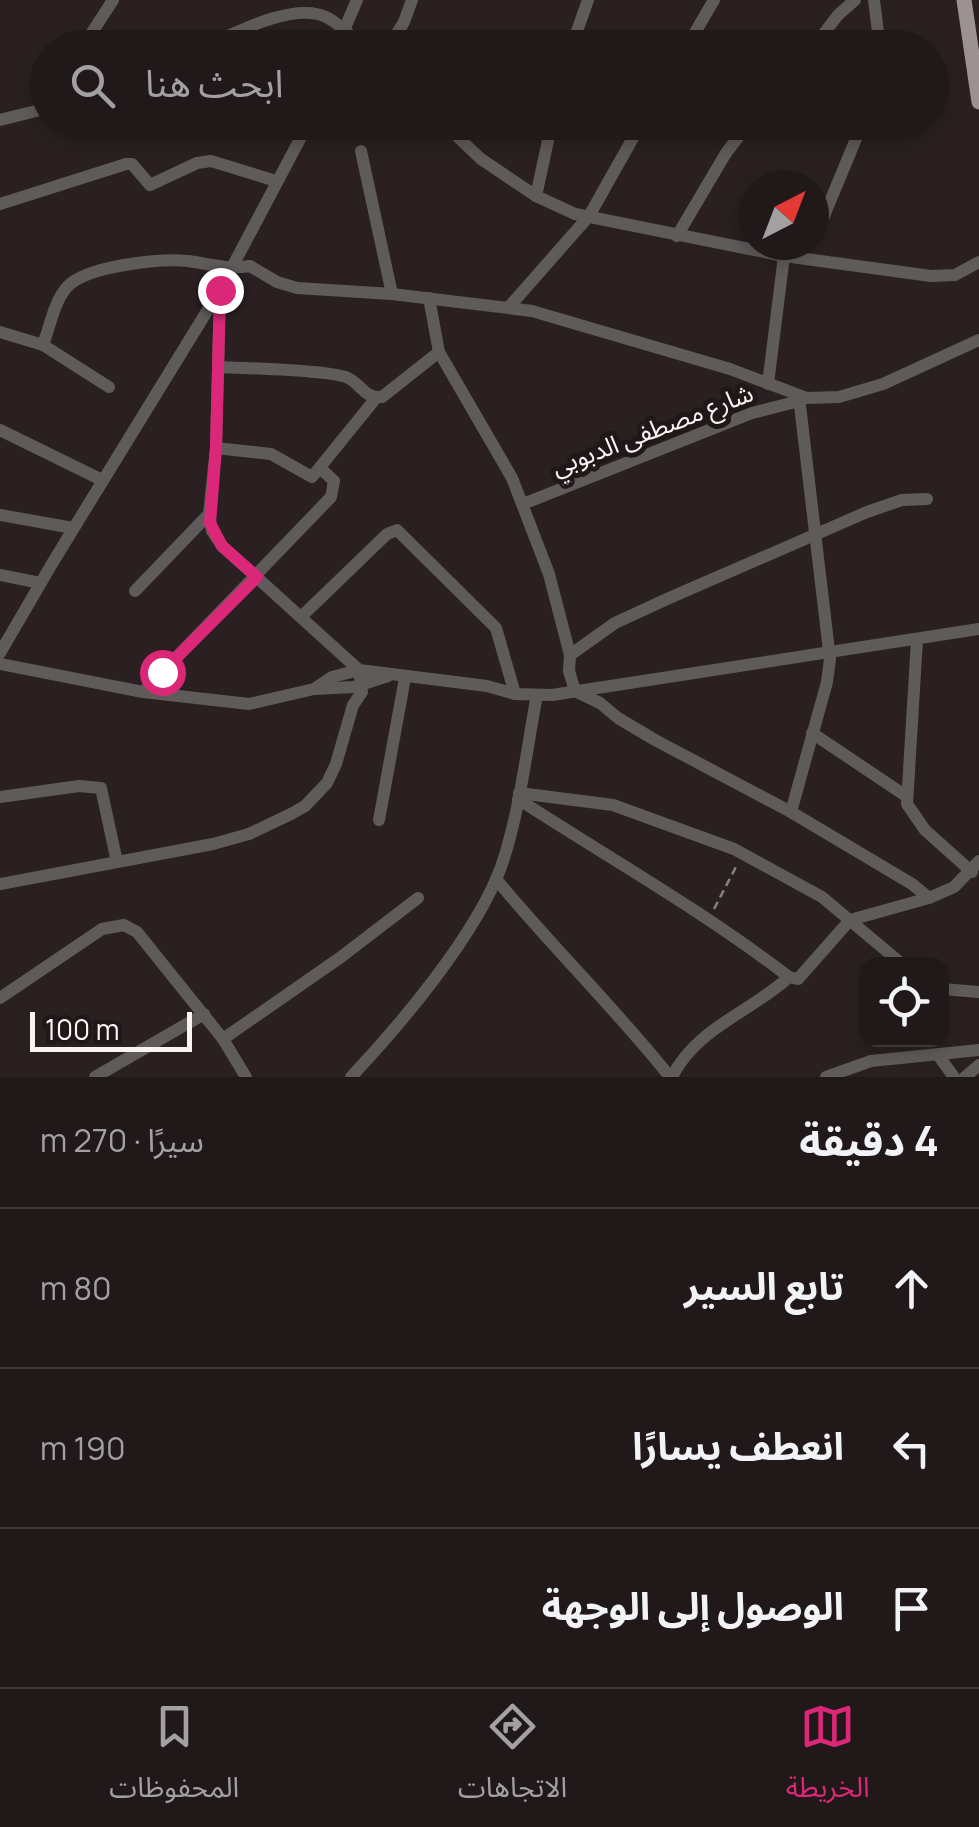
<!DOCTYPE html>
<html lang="ar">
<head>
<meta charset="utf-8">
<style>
  body { margin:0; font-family:Manrope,"Noto Sans Arabic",sans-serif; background:#2d2526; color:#f1f3f6; direction:rtl }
  .controls { position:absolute; right:30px; bottom:30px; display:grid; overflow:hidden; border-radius:20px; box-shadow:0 5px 15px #0003 }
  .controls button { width:90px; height:90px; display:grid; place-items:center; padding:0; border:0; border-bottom:2px solid #3d3738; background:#201819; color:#f1f3f6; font:50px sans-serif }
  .compass { position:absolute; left:739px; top:170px; width:90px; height:90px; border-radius:50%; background:#201819; box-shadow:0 5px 15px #0003; rotate:42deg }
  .scale { position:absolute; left:30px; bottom:25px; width:162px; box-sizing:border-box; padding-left:10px; border:5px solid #faf3f4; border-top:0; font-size:28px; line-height:35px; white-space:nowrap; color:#faf3f4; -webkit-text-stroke:8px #201718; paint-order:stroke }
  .stop { position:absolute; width:30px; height:30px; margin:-22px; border:8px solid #db2777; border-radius:50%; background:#fff }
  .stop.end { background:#db2777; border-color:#fff; box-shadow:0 2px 10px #0008 }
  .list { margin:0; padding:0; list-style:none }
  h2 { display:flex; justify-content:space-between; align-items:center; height:130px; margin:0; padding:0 40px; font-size:42px }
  h2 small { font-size:32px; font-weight:400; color:#a2a0a2 }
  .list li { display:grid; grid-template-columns:65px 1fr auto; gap:30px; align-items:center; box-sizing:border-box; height:160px; padding:0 40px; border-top:2px solid #3d3738 }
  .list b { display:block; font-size:38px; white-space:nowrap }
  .list em { font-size:32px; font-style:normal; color:#a2a0a2 }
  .icon { flex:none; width:55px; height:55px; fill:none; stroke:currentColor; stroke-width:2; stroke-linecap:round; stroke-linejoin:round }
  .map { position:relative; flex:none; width:979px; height:1077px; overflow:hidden; direction:ltr }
  .search { position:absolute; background:#201819; box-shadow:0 5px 15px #0003; left:30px; right:30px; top:30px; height:110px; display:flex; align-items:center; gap:25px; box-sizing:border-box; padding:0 35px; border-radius:55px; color:#a2a0a2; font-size:38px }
  .sheet { height:610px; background:#201819 }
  nav { display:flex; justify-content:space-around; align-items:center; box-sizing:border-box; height:140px; border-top:2px solid #3d3738; background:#201819; font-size:28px; color:#a2a0a2 }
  nav a { display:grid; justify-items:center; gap:5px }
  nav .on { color:#db2777 }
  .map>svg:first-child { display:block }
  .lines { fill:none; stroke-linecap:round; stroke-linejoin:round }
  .path { stroke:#887f80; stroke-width:2.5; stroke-dasharray:8 5; stroke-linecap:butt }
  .minor { stroke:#605b5b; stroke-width:12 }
  .major { stroke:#9d9293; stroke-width:15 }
  .route { stroke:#db2777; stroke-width:12 }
  .labels { text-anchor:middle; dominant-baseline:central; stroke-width:10; stroke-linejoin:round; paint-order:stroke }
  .street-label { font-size:25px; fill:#faf3f4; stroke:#201718 }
</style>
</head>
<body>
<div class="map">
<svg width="979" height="1077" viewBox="0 0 979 1077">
  <rect width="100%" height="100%" fill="#2a2021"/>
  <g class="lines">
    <path class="path" d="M714,909L738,863"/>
    <g class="minor">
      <path d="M874,0L880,48"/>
      <path d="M344,30L357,0"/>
      <path d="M82,48L113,0"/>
      <path d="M202,48C233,34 295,0 328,18C341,25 353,38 365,48"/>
      <path d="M388,48L404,22L412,0"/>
      <path d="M571,48L588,0"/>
      <path d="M686,48L714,0"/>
      <path d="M813,48L838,15L855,0"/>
      <path d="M0,120L48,108"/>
      <path d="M442,122L481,159L536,196L575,214L784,256L931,276L955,275L979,262"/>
      <path d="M361,151L392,294"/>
      <path d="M536,196L552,122"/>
      <path d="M0,204L126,164H132L150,185L197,163L211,161L276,181"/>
      <path d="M677,236L726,153L750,122"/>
      <path d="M814,240L863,122"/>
      <path d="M429,298L439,352L512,478L549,574L570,655L569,671L575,691L600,703L618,718L655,740L791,812L912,884L929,898L954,887L979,861"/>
      <path d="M509,307L589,216L642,122"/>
      <path d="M0,332L43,345L109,387"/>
      <path d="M43,345C50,326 54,302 67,287C86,266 160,258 188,261C210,264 227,270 250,266L277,282L297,288L392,294L532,311L730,369L807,398L839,397L883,384L979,340"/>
      <path d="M218,367C243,368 332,370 348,378C362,385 364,398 382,397L439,352"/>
      <path d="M768,384L784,256"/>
      <path d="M0,430L102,480"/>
      <path d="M216,448L271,454L312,477L376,398"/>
      <path d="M523,504L752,413L799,401"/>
      <path d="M0,515L73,528"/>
      <path d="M0,575L40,583"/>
      <path d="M135,591L209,514"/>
      <path d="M302,616L387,534L397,530L496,628L515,694"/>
      <path d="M917,640L907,804L925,830L972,872"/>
      <path d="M0,653L53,562L220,290L309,122"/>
      <path d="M570,655L615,623L667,599L867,512L902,500L927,499"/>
      <path d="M0,664L143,692L249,704L314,689L354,687L388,676"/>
      <path d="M314,689L332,677L359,670L487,686L515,694L552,695L979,629"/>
      <path d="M143,692L331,497L334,481L321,469"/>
      <path d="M812,733L906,796"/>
      <path d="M519,793L613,805L734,849L822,897L902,964"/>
      <path d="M0,797L79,786L101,788L117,862"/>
      <path d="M518,799C609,858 703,911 789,977C751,1012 696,1028 672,1077"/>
      <path d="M791,812L827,682L830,659L799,397"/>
      <path d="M379,820L405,678"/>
      <path d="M496,879C552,947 615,1008 670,1077"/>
      <path d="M0,884L213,844L249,834L291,814L305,806L327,783L336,764L353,705L362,692L359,670L222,546L212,531L209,514L216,448L220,290"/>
      <path d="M789,977L798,979L850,920L929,898"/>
      <path d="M942,989L979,992"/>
      <path d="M0,998L102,929L124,925L137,932L223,1039L246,1077"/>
      <path d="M223,1039L341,957L418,898"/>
      <path d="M938,1055L954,1077"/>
      <path d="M95,1077L204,1014"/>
      <path d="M351,1077C401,1024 476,935 501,867C520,812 526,752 537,695"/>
      <path d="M826,1077L871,1061L979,1050"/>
      <path d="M965,1077L979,1065"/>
    </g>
    <path class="major" d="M964,0L979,102"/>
  </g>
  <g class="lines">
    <path class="route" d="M162,672L257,577L222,546L210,523L216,448L220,290"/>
  </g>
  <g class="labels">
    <g class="street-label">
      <text transform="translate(652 429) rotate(-21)">شارع مصطفى الدبوبي</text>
    </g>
  </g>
</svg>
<div class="controls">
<button><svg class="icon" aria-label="locate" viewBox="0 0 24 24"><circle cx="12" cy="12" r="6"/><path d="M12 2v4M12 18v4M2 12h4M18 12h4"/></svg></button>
</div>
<svg class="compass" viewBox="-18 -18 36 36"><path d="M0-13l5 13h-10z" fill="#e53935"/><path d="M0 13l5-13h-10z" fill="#a2a0a2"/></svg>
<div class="scale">100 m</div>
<div class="stop" style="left:162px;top:672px"></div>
<div class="stop end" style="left:220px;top:290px"></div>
<div class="search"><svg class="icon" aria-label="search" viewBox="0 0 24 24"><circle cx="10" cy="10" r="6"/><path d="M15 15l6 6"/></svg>ابحث هنا</div>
</div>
<section class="sheet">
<h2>4 دقيقة<small>سيرًا · 270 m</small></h2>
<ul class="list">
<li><svg class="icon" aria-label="ahead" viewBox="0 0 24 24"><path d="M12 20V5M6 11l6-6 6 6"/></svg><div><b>تابع السير</b></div><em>80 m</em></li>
<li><svg class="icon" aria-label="left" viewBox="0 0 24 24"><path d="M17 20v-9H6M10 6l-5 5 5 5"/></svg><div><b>انعطف يسارًا</b></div><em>190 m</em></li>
<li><svg class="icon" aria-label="arrive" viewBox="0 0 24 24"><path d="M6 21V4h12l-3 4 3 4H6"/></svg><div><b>الوصول إلى الوجهة</b></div></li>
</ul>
</section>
<nav>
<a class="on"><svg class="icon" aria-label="map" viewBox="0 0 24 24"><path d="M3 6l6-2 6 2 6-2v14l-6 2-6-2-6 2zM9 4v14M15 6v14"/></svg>الخريطة</a>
<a><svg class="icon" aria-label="directions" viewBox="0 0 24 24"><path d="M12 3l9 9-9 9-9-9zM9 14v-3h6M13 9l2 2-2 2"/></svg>الاتجاهات</a>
<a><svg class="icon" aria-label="saved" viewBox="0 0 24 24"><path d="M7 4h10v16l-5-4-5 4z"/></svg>المحفوظات</a>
</nav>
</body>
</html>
